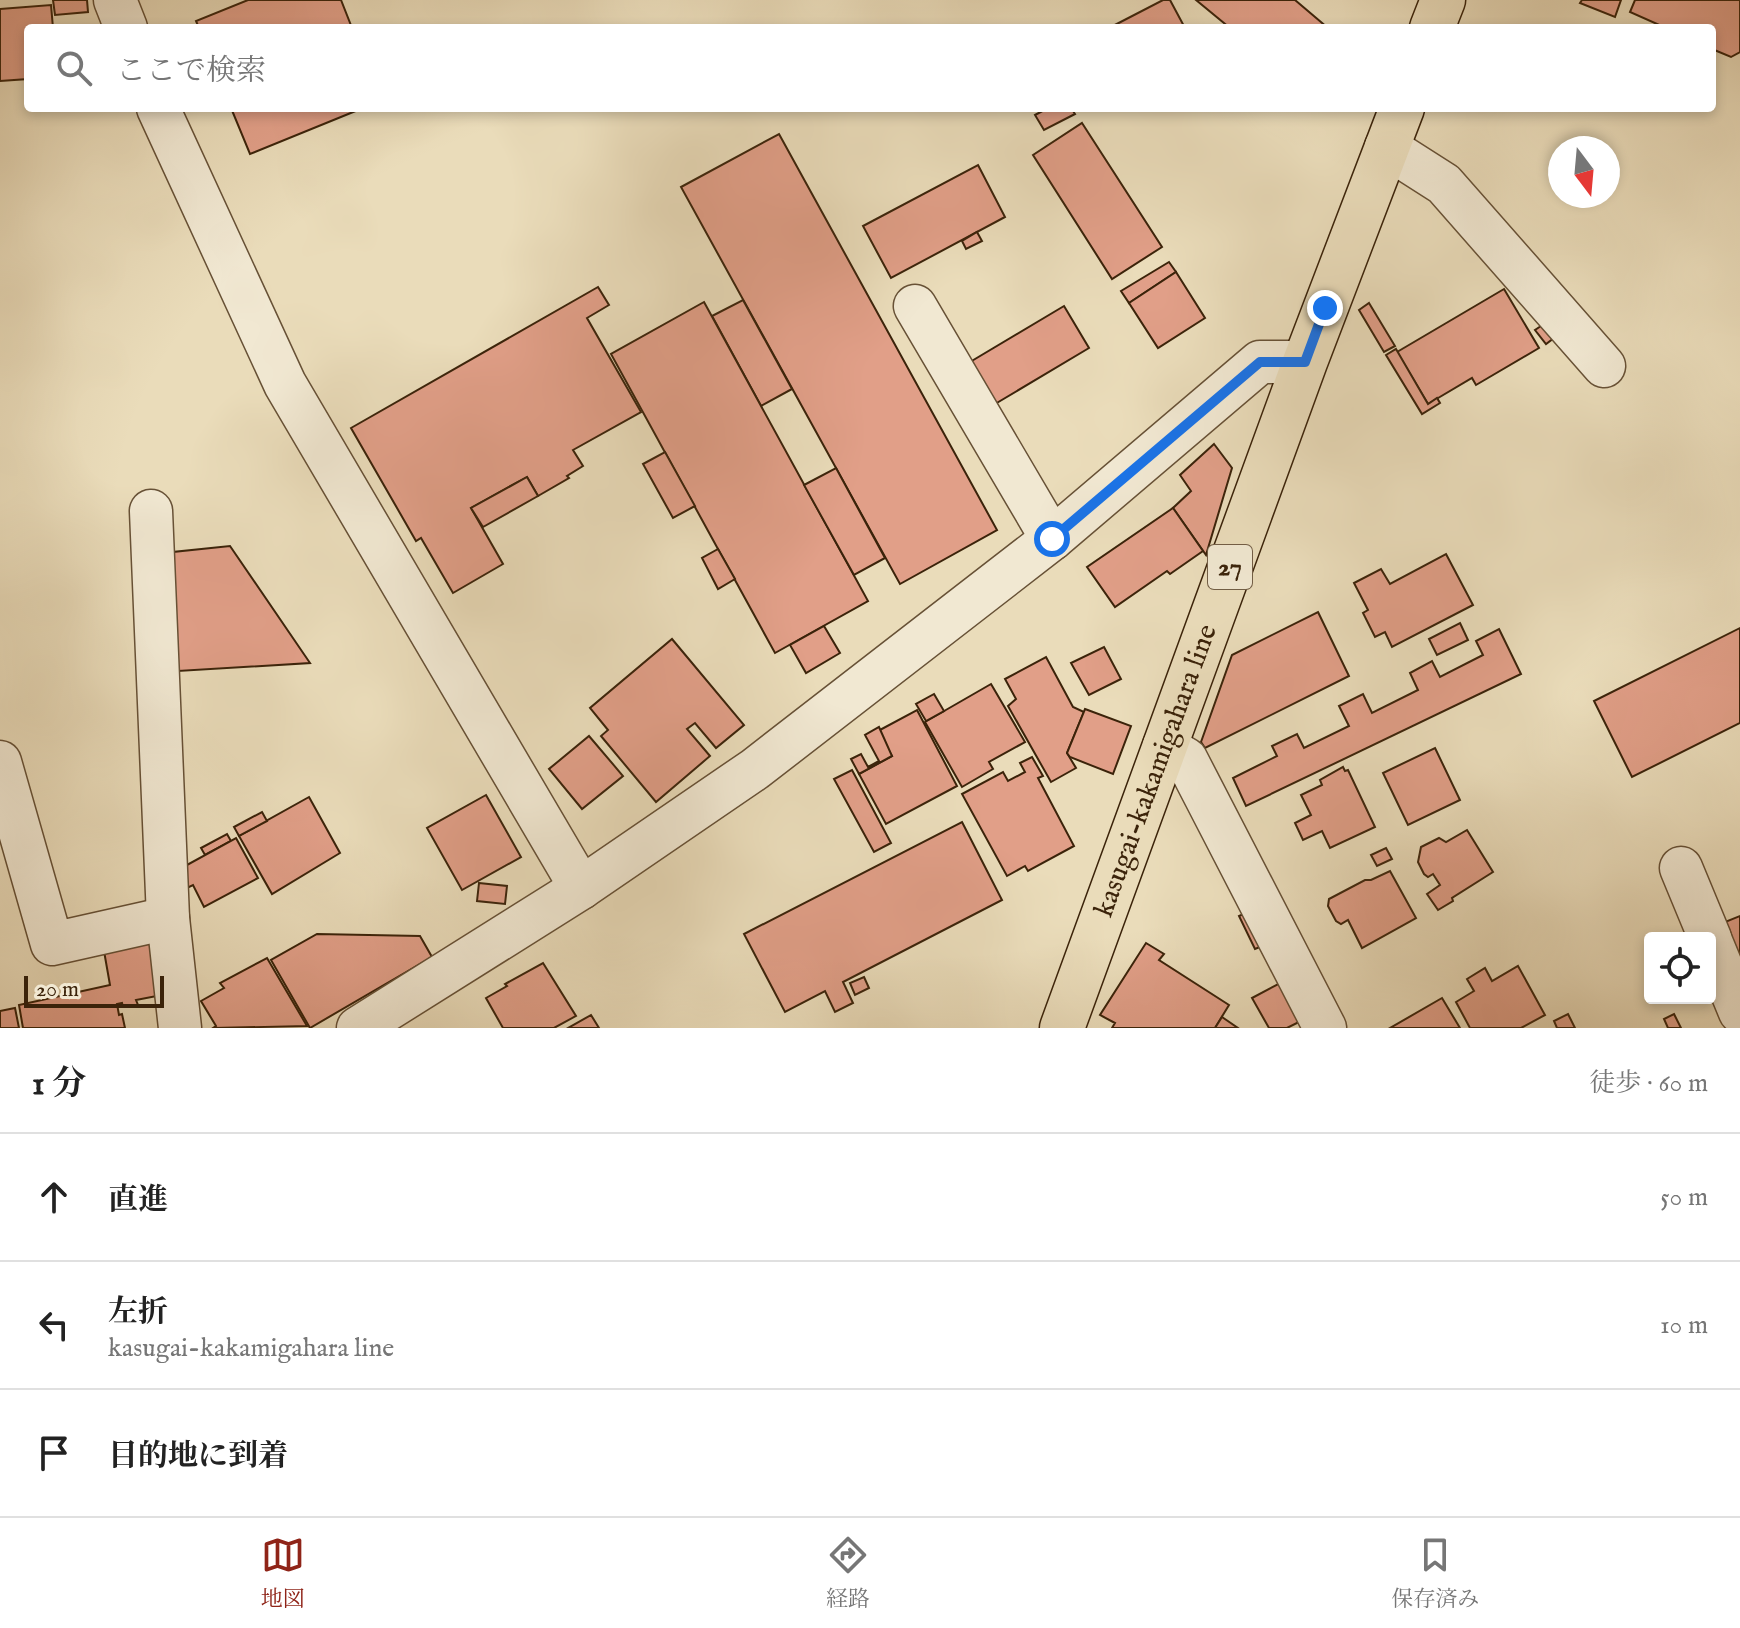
<!DOCTYPE html>
<html lang="ja">
<head>
<meta charset="utf-8">
<style>
  body { margin:0; font-family:"IM FELL English","Noto Serif JP",serif; background:#f6f6f6; color:#222 }
  .controls { position:absolute; right:24px; bottom:24px; display:grid; overflow:hidden; border-radius:8px; box-shadow:0 4px 12px #0003 }
  .controls button { width:72px; height:72px; display:grid; place-items:center; padding:0; border:0; border-bottom:2px solid #e0e0e0; background:#fff; color:#222; font:40px sans-serif }
  .compass { position:absolute; left:1548px; top:136px; width:72px; height:72px; border-radius:50%; background:#fff; box-shadow:0 4px 12px #0003; rotate:164deg }
  .scale { position:absolute; left:24px; bottom:20px; width:140px; box-sizing:border-box; padding-left:8px; border:4px solid #3b230a; border-top:0; font-size:22px; line-height:28px; white-space:nowrap; color:#3b230a; -webkit-text-stroke:6px #f1e8d2; paint-order:stroke }
  .stop { position:absolute; width:24px; height:24px; margin:-18px; border:6px solid #1a73e8; border-radius:50%; background:#fff }
  .stop.end { background:#1a73e8; border-color:#fff; box-shadow:0 2px 8px #0008 }
  .list { margin:0; padding:0; list-style:none }
  h2 { display:flex; justify-content:space-between; align-items:center; height:104px; margin:0; padding:0 32px; font-size:34px }
  h2 small { font-size:26px; font-weight:400; color:#767676 }
  .list li { display:grid; grid-template-columns:52px 1fr auto; gap:24px; align-items:center; box-sizing:border-box; height:128px; padding:0 32px; border-top:2px solid #e0e0e0 }
  .list b { display:block; font-size:30px; white-space:nowrap }
  .list p { margin:0; font-size:26px; white-space:nowrap; color:#767676 }
  .list em { font-size:26px; font-style:normal; color:#767676 }
  .icon { flex:none; width:44px; height:44px; fill:none; stroke:currentColor; stroke-width:2; stroke-linecap:round; stroke-linejoin:round }
  .map { position:relative; flex:none; width:1740px; height:1028px; overflow:hidden }
  .search { position:absolute; background:#fff; box-shadow:0 4px 12px #0003; left:24px; right:24px; top:24px; height:88px; display:flex; align-items:center; gap:20px; box-sizing:border-box; padding:0 28px; border-radius:8px; color:#767676; font-size:30px }
  .sheet { height:488px; background:#fff }
  nav { display:flex; justify-content:space-around; align-items:center; box-sizing:border-box; height:112px; border-top:2px solid #e0e0e0; background:#fff; font-size:22px; color:#767676 }
  nav a { display:grid; justify-items:center; gap:4px }
  nav .on { color:#8f2418 }
  .map>svg:first-child { display:block }
  .building { fill:#e19f88; stroke:#3b230a; stroke-width:2 }
  .lines { fill:none; stroke-linecap:round; stroke-linejoin:round }
  .street-casing { stroke:#675136; stroke-width:45 }
  .primary-casing { stroke:#3b230a; stroke-width:47 }
  .street { stroke:#f1e8d2; stroke-width:42 }
  .primary { stroke:#eadcba; stroke-width:44 }
  .route { stroke:#1a73e8; stroke-width:10 }
  .labels { text-anchor:middle; dominant-baseline:central; stroke-width:8; stroke-linejoin:round; paint-order:stroke }
  .shield { fill:#f1e8d2; stroke:#725e46; stroke-width:2 }
  .shield-label { font-size:26px; font-weight:bold; fill:#3b230a }
  .street-label { font-size:28px; fill:#3b230a; stroke:#f1e8d2 }
</style>
</head>
<body>
<div class="map">
<svg width="1740" height="1028" viewBox="0 0 1740 1028">
  <rect width="100%" height="100%" fill="#eadcba"/>
  <filter id="stains"><feTurbulence type="fractalNoise" baseFrequency=".0025" numOctaves="4"/><feColorMatrix values="0 0 0 0 .2 0 0 0 0 .09 0 0 0 0 .02 0 0 0 .5 -.17"/></filter>
  <radialGradient id="worn" r=".72"><stop offset=".6" stop-color="#630" stop-opacity="0"/><stop offset="1" stop-color="#630" stop-opacity=".3"/></radialGradient>
  <g class="building">
    <path d="M53,0H87L88,12L55,15Z"/>
    <path d="M248,0H341L352,28H199L196,21Z"/>
    <path d="M1163,0H1170L1185,28H1109Z"/>
    <path d="M1196,0H1295L1328,28H1230Z"/>
    <path d="M1582,0H1621L1615,17L1580,3Z"/>
    <path d="M1635,0H1740V52L1731,57L1712,49V28H1666L1630,12Z"/>
    <path d="M51,5L53,28H28V79L0,81V9Z"/>
    <path d="M231,108H363L250,154Z"/>
    <path d="M1048,108H1071L1075,114L1044,130L1035,115Z"/>
    <path d="M1082,123L1162,247L1112,279L1033,155Z"/>
    <path d="M779,134L997,530L900,584L681,187Z"/>
    <path d="M978,165L1005,217L891,278L863,226Z"/>
    <path d="M977,232L982,241L966,249L962,241Z"/>
    <path d="M1169,262L1176,272L1129,303L1121,291Z"/>
    <path d="M1176,272L1205,318L1158,348L1129,303Z"/>
    <path d="M598,287L609,305L587,318L641,412L573,450L583,466L567,476L569,478L538,496L527,477L471,508L503,564L453,593L421,538L416,541L351,428Z"/>
    <path d="M1504,289L1539,348L1476,385L1472,378L1428,404L1397,352Z"/>
    <path d="M743,300L792,389L761,406L712,316Z"/>
    <path d="M704,302L868,601L775,653L611,354Z"/>
    <path d="M1369,303L1395,346L1384,352L1359,310Z"/>
    <path d="M1064,306L1089,348L990,407L965,365Z"/>
    <path d="M1544,324L1554,338L1546,344L1535,330Z"/>
    <path d="M1396,349L1428,404L1437,398L1440,403L1422,414L1386,355Z"/>
    <path d="M1214,444L1232,468L1206,555L1173,508L1191,491L1180,475Z"/>
    <path d="M665,452L695,506L673,518L643,464Z"/>
    <path d="M836,468L885,558L854,575L804,485Z"/>
    <path d="M527,477L538,496L483,527L471,508Z"/>
    <path d="M1173,508L1203,551L1170,574L1167,571L1115,607L1087,567Z"/>
    <path d="M230,546L310,663L178,671L173,552Z"/>
    <path d="M718,549L735,579L718,589L702,558Z"/>
    <path d="M1446,554L1473,605L1392,647L1385,632L1375,637L1363,613L1368,610L1354,583L1381,569L1390,584Z"/>
    <path d="M1318,612L1349,676L1205,748L1201,742L1232,655Z"/>
    <path d="M1460,623L1468,640L1437,655L1429,639Z"/>
    <path d="M824,626L840,653L806,673L790,645Z"/>
    <path d="M1740,628V723L1632,777L1594,701Z"/>
    <path d="M1499,629L1521,674L1246,806L1233,778L1277,756L1272,746L1297,734L1304,748L1349,726L1339,706L1363,694L1372,713L1418,690L1410,673L1432,661L1440,677L1483,655L1476,641Z"/>
    <path d="M672,639L744,725L716,748L695,723L687,729L710,756L656,802L601,736L608,730L590,708Z"/>
    <path d="M1104,647L1121,679L1089,695L1071,663Z"/>
    <path d="M1046,657L1073,707L1084,712L1067,753L1076,768L1051,782L1008,706L1016,699L1005,679Z"/>
    <path d="M991,684L1025,742L989,762L993,769L962,787L925,722Z"/>
    <path d="M934,694L944,711L926,721L916,704Z"/>
    <path d="M1085,709L1131,726L1113,774L1070,757L1067,753Z"/>
    <path d="M917,710L957,786L886,824L859,774L892,756L878,731Z"/>
    <path d="M879,727L892,756L859,774L851,759L861,754L868,767L879,761L865,735Z"/>
    <path d="M589,736L623,776L582,809L549,769Z"/>
    <path d="M1435,748L1460,800L1408,825L1383,773Z"/>
    <path d="M1032,757L1043,776L1038,778L1074,846L1028,871L1025,866L1007,876L962,794L1003,772L1008,781L1025,772L1020,763Z"/>
    <path d="M1343,767L1345,771L1348,770L1375,827L1330,848L1322,831L1303,840L1295,823L1311,815L1301,795L1322,785L1320,780Z"/>
    <path d="M852,770L891,843L874,852L834,779Z"/>
    <path d="M486,795L521,857L462,890L427,828Z"/>
    <path d="M309,797L340,853L272,894L239,836Z"/>
    <path d="M262,812L267,821L239,836L234,827Z"/>
    <path d="M962,822L1002,900L843,982L853,1003L835,1012L825,991L785,1012L744,934Z"/>
    <path d="M1467,830L1493,872L1452,898L1453,901L1438,910L1427,894L1440,885L1433,874L1428,877L1424,874L1418,862L1421,847L1439,838L1446,842Z"/>
    <path d="M227,834L231,841L205,855L201,848Z"/>
    <path d="M236,838L258,878L204,907L193,885L185,889L176,871Z"/>
    <path d="M1386,848L1392,859L1377,866L1371,855Z"/>
    <path d="M1390,871L1416,918L1362,948L1348,920L1341,924L1336,921L1328,906L1329,899L1365,880H1371Z"/>
    <path d="M479,883L507,886L505,904L477,901Z"/>
    <path d="M1250,911L1265,945L1255,949L1239,916Z"/>
    <path d="M1740,916V958L1725,922Z"/>
    <path d="M317,934L420,936L432,957L310,1028L271,960Z"/>
    <path d="M152,942L162,995L136,1000L138,1005L123,1007L122,1003L117,1004L119,1015L122,1014L125,1028H23L19,1005L110,985L104,951Z"/>
    <path d="M1146,943L1164,954L1159,960L1229,1005L1215,1028H1112L1115,1023L1100,1015Z"/>
    <path d="M267,958L307,1026L213,1028L216,1026L201,1001L224,988L220,983Z"/>
    <path d="M543,963L576,1016L554,1028H503L486,998L507,986L505,984Z"/>
    <path d="M1518,966L1545,1015L1521,1028H1470L1456,1002L1474,991L1467,979L1485,968L1492,981Z"/>
    <path d="M864,977L869,988L855,995L850,983Z"/>
    <path d="M1284,981L1305,1019L1287,1028H1269L1252,998Z"/>
    <path d="M1442,998L1460,1028H1390Z"/>
    <path d="M15,1008L19,1028H0V1011Z"/>
    <path d="M1568,1014L1575,1028H1557L1554,1021Z"/>
    <path d="M1674,1014L1681,1028H1668L1664,1019Z"/>
    <path d="M591,1015L599,1028H568Z"/>
    <path d="M1222,1017L1238,1028H1215Z"/>
  </g>
  <g class="lines">
    <defs>
      <g id="street">
        <path d="M115,0L126,28"/>
        <path d="M158,108L285,384L581,888"/>
        <path d="M1386,147L1444,184L1604,366"/>
        <path d="M915,306L1052,539"/>
        <path d="M151,511L168,918L180,1028"/>
        <path d="M1164,746L1186,759L1325,1028"/>
        <path d="M0,762L52,944L168,918"/>
        <path d="M1681,868L1710,938"/>
        <path d="M1710,939L1740,1012"/>
        <path d="M358,1028L581,888L755,769L1052,539L1260,362H1305"/>
      </g>
      <g id="primary">
        <path d="M1432,28L1443,0"/>
        <path id="s1" d="M1062,1028L1305,362L1402,108"/>
      </g>
    </defs>
    <use href="#street" class="street-casing"/>
    <use href="#primary" class="primary-casing"/>
    <use href="#street" class="street"/>
    <use href="#primary" class="primary"/>
  </g>
  <g class="lines">
    <path class="route" d="M1052,539L1260,362H1305L1325,308"/>
  </g>
  <g class="labels">
    <rect class="shield" x="1208" y="545" width="44" height="44" rx="6"/>
    <g class="shield-label">
      <text x="1230" y="567">27</text>
    </g>
    <g class="street-label">
      <text stroke="none"><textPath href="#s1" startOffset="274">kasugai-kakamigahara line</textPath></text>
    </g>
  </g>
  <rect width="100%" height="100%" filter="url(#stains)"/>
  <rect width="100%" height="100%" fill="url(#worn)"/>
</svg>
<div class="controls">
<button><svg class="icon" aria-label="locate" viewBox="0 0 24 24"><circle cx="12" cy="12" r="6"/><path d="M12 2v4M12 18v4M2 12h4M18 12h4"/></svg></button>
</div>
<svg class="compass" viewBox="-18 -18 36 36"><path d="M0-13l5 13h-10z" fill="#e53935"/><path d="M0 13l5-13h-10z" fill="#767676"/></svg>
<div class="scale">20 m</div>
<div class="stop" style="left:1052px;top:539px"></div>
<div class="stop end" style="left:1325px;top:308px"></div>
<div class="search"><svg class="icon" aria-label="search" viewBox="0 0 24 24"><circle cx="10" cy="10" r="6"/><path d="M15 15l6 6"/></svg>ここで検索</div>
</div>
<section class="sheet">
<h2>1 分<small>徒歩 · 60 m</small></h2>
<ul class="list">
<li><svg class="icon" aria-label="ahead" viewBox="0 0 24 24"><path d="M12 20V5M6 11l6-6 6 6"/></svg><div><b>直進</b></div><em>50 m</em></li>
<li><svg class="icon" aria-label="left" viewBox="0 0 24 24"><path d="M17 20v-9H6M10 6l-5 5 5 5"/></svg><div><b>左折</b><p>kasugai-kakamigahara line</p></div><em>10 m</em></li>
<li><svg class="icon" aria-label="arrive" viewBox="0 0 24 24"><path d="M6 21V4h12l-3 4 3 4H6"/></svg><div><b>目的地に到着</b></div></li>
</ul>
</section>
<nav>
<a class="on"><svg class="icon" aria-label="map" viewBox="0 0 24 24"><path d="M3 6l6-2 6 2 6-2v14l-6 2-6-2-6 2zM9 4v14M15 6v14"/></svg>地図</a>
<a><svg class="icon" aria-label="directions" viewBox="0 0 24 24"><path d="M12 3l9 9-9 9-9-9zM9 14v-3h6M13 9l2 2-2 2"/></svg>経路</a>
<a><svg class="icon" aria-label="saved" viewBox="0 0 24 24"><path d="M7 4h10v16l-5-4-5 4z"/></svg>保存済み</a>
</nav>
</body>
</html>
